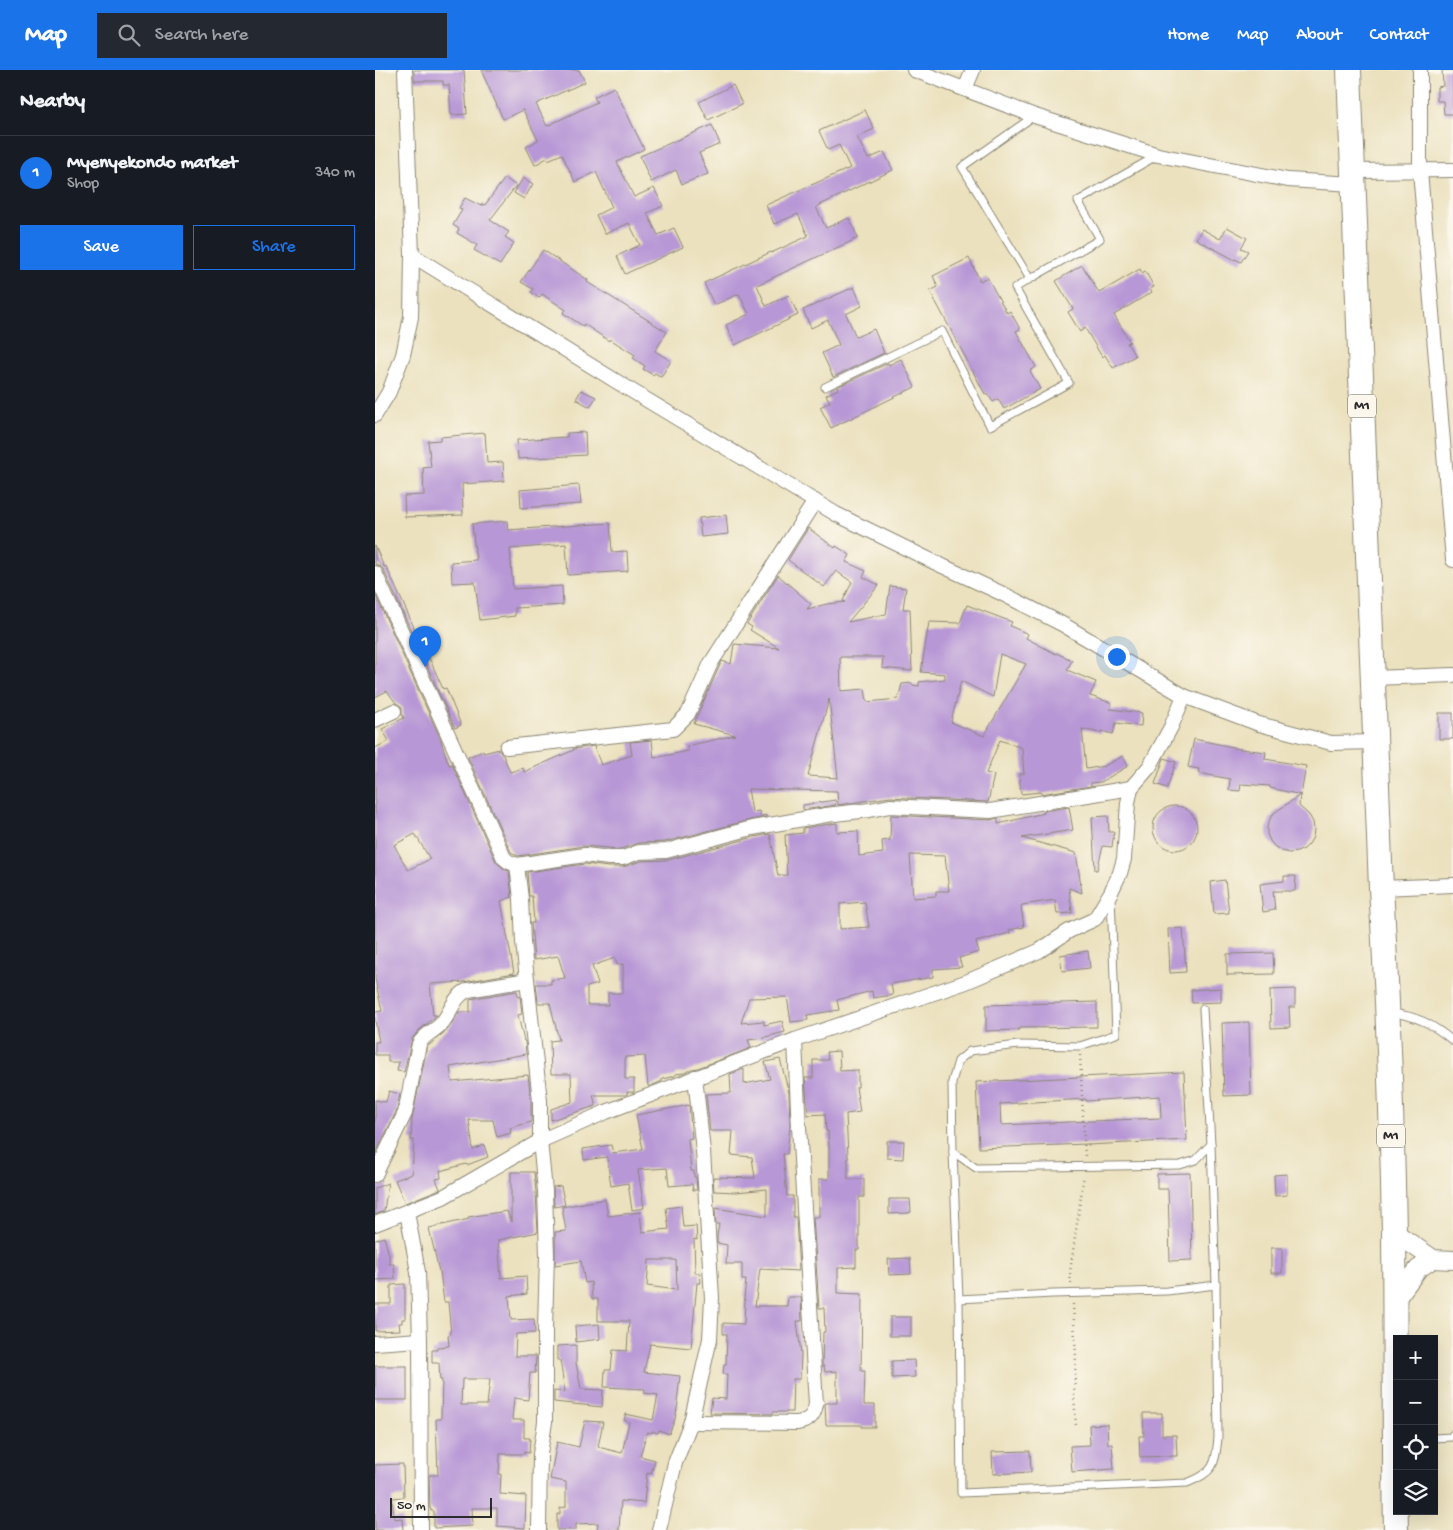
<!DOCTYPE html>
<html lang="en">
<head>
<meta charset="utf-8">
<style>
  body { margin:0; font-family:"Gochi Hand",sans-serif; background:#242831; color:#f1f3f6 }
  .controls { position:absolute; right:15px; bottom:15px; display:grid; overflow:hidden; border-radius:0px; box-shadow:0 5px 20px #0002 }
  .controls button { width:45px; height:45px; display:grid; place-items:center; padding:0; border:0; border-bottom:1px solid #363941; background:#171b24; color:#f1f3f6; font:25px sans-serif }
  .scale { position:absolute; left:15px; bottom:12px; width:102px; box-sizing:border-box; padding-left:5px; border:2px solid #2b2b2b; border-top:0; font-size:14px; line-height:18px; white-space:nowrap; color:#2b2b2b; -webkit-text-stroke:4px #fbf7ec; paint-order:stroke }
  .you { position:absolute; left:741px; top:586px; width:18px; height:18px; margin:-12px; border:4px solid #fff; border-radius:50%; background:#1a73e8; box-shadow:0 0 0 8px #1a73e833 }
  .badge { display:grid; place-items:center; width:32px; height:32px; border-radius:50%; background:#1a73e8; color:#fff; font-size:16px; font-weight:700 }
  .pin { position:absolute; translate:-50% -41px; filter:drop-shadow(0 1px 2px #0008) }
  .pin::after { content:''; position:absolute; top:26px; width:18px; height:15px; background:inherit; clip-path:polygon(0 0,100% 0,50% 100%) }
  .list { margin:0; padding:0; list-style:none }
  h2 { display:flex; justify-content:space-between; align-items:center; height:65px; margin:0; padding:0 20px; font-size:21px }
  h2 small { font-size:16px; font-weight:400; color:#9ea1a6 }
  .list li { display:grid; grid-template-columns:32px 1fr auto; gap:15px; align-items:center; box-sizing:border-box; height:75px; padding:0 20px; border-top:1px solid #363941 }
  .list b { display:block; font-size:19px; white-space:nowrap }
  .list p { margin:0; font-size:16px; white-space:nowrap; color:#9ea1a6 }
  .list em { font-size:16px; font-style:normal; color:#9ea1a6 }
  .actions { display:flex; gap:10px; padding:15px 20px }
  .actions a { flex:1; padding:11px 0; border:1px solid #1a73e8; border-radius:0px; text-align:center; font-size:18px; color:#1a73e8 }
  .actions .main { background:#1a73e8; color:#fff }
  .icon { flex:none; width:28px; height:28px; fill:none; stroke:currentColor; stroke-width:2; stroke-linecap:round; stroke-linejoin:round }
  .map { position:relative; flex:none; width:1078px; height:1460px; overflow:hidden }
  header { display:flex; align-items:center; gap:30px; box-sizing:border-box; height:70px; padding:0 25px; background:#1a73e8; color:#fff }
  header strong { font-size:24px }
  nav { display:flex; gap:28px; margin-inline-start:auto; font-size:18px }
  .search { width:350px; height:45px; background:#242831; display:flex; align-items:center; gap:12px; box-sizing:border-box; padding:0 18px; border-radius:0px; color:#9ea1a6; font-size:19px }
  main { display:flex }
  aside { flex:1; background:#171b24 }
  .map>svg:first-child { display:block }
  .building { fill:#b797d6; fill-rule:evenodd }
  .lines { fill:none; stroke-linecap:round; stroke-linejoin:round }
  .service-casing { stroke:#8b8674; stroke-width:9 }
  .minor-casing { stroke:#8b8674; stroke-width:16 }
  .tertiary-casing { stroke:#8b8674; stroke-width:20 }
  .trunk-casing { stroke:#8b8674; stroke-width:26 }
  .path { stroke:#8b8674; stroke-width:2.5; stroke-dasharray:1 4; stroke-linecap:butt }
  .service { stroke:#fff; stroke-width:7 }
  .minor { stroke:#fff; stroke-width:14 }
  .tertiary { stroke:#fff; stroke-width:18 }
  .trunk { stroke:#fff; stroke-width:24 }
  .labels { text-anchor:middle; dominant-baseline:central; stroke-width:4.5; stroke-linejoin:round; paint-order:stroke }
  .shield { fill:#fbf7ec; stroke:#696865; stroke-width:1 }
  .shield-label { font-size:14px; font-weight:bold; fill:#2b2b2b }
</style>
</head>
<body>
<header>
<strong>Map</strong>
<div class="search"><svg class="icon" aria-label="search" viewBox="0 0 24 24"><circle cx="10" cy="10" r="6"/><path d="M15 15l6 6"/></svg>Search here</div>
<nav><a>Home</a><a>Map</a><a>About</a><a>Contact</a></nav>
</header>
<main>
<aside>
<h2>Nearby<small></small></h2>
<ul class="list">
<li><span class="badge">1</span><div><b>Myenyekondo market</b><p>Shop</p></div><em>340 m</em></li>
</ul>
<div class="actions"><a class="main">Save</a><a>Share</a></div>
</aside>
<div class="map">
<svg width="1078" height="1460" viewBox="0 0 1078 1460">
  <rect width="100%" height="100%" fill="#fbf7ec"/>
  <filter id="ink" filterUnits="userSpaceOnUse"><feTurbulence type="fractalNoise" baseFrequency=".02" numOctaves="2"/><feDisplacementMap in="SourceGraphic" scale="10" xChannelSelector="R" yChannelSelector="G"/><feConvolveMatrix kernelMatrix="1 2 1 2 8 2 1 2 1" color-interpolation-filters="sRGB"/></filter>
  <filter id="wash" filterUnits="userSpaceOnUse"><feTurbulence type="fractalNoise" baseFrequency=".0096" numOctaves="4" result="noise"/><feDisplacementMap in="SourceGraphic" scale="20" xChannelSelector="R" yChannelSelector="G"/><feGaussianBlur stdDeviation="1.12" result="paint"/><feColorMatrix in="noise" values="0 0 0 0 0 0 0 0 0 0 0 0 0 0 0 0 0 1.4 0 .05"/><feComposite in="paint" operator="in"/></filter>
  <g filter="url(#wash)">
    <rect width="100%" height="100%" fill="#ebe1be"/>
    <g id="blocks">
      <g class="building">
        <path d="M39,0H89L92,44L76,45L74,15H68V11H39Z"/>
        <path d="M106,0H204L210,12L161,34L172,56L222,32L219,27L239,17L269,79L242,92L259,127L279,118L288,136L272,143L283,165L299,158L308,177L250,204L242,186L265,175L254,153L230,164L221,145L237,137L221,102L200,112L187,84L173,90L172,88L160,95L151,77L163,70L148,40L128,49Z"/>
        <path d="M1067,0H1078V44H1069L1068,31H1062V17L1068,16Z"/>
        <path d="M358,15L367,34L333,50L324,32Z"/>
        <path d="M490,40L499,59L482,67L493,89L509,82L518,100L441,137L451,158L474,148L483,168L382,215L391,236L414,225L423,245L360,275L351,255L374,244L364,224L339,235L329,213L396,182V183L433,166L423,144L399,154L391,135L475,98L464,75L453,80L444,61Z"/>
        <path d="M337,55L345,74L324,83L333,104L307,114L301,100L276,112L265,86Z"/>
        <path d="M130,108L141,116L115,150L134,162L130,167L139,173L125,195L99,180L102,175L82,163L84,159L78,155L87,140L84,138L90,128L106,136L107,134L110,135Z"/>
        <path d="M148,108L158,114L149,129L139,123Z"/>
        <path d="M852,157L872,168L866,178L873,181L866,192L860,189V190L821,169L827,159L845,169Z"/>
        <path d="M168,180L213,210L212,212L292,262L280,281L296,291L286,307L280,303L278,305L268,299L270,296L258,288L260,285L235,269L234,271L209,254L208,256L188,243L191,240L167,224L164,228L156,222L158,219L146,212Z"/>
        <path d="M594,188L605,211L612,207L632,243L635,241L645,259L641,261L661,297L655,301L665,319L629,339L623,329L618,332L612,323L610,324L555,221L563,217L558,206Z"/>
        <path d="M707,195L724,223L765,199L767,203L770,201L779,217L775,219L777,222L739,245L755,272L752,273L760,286L738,298L730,285L727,287L710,258L705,262L693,242L698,239L681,211Z"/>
        <path d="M479,217L487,236L471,244L481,267L499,259L509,283L458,307L447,283L464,275L453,250L436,258L428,240Z"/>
        <path d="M526,289L540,317L456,358L445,337L455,332L451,325L463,319L462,317L513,293L514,295Z"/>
        <path d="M206,320L221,327L215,337L201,329Z"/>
        <path d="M210,362L211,385L143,389L142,370L192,367V363Z"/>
        <path d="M110,363L112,393L128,392L129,411L87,414L88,445L30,447L29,426L49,425L48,398L56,397L53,371L65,370V367Z"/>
        <path d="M204,415L206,434L146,438L145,420Z"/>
        <path d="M351,445L353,464L326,467L324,448Z"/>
        <path d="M132,451L133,460L235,453L237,482L252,481L253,501L193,505L191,474L135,479L138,519L187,516L188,535L140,538V546L105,550L100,512L77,513L76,492L101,490L97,454Z"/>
        <path d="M433,458L460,478L461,476L475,485L471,492L491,501L488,507L504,515L473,552L511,544L515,516L531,518L528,539H535L537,601L507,598L508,587H465L466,621L490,619L492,632L523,629L527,614L537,613V615L544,616V612L570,609V604L546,602L554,552L585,553L592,535L637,552L635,556L653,564L651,568L681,584V583L697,590L692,600L721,612L715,626L737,633L735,639L767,643L766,656L741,653L738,664L726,661L725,663L707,659L711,699L729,696L748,686L753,696L726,712L716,713V716L666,724V722L646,724L644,704H649L647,678L625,670L611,703L619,705L613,732L515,727L463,735L462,721L373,719L377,742L384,741L385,746L391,745V747L375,750L290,772L263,773L246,779L209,776L143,786L136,782L93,687L108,681L109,683L124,679L128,685L135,702L148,698L149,702L199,680L198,679L219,676L226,695L257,685L255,672L277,670L279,688L313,681L312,676L360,665L319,654L322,646L344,597L347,591L356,594L359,574L404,578L375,560L377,557L372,554L403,505L436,534L432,539L452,534L470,532L468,531L477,512L461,501L449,517L413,490ZM625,584L651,594L609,666L576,652L586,611L618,627ZM454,629L463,708L433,706Z"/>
        <path d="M0,476L9,497L11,496L43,566L44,565L68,619L71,618L86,655L80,658L8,499L5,496L0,494Z"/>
        <path d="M0,524L65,668L74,695L77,694L121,792L129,799L134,801L137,827L126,831L139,903L89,912L55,914L58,945H62L43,961L37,969L29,1002L22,1001L24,992H13V985H0V972H4L0,950V942L7,941L0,909V678L14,671L7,659L29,648L27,644V637L21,633L12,621L0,627ZM40,764L55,789L33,800L19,775Z"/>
        <rect x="1064" y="643" width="14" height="26"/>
        <path d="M819,669L858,677V678L891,682L890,689L931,696L926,725L895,718V716L866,714L865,721L854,720L855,709L823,703L824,699L813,697Z"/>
        <path d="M789,688L801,692L792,718L780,714Z"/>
        <path d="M925,725L924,736L934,745L938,752L939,759L938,767L934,774L929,779L922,782L914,783L907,781L900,777L895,771L892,764V757L895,749L899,743Z"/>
        <path d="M460,730L461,735L428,740V735Z"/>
        <circle cx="800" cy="758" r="22"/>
        <path d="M694,737L698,760L647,768L701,783L707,823L694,818L697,843L682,844L680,830L647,835L646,837L649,857L634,860L635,863L601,872L604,882L584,888L587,897L558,899V907L516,914L518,925L498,928L497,921L462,930L464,940L432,945L433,950L416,952L412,927L374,928L366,953L389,951V955L407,951L410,962L390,967V968L373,970L376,978L323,998L317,999L309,1003L300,1004V1006L287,1009V1011L276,1016H273L270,986L250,987V1009H259V1022H252V1025H218L221,1036L176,1050V1039L197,1032L196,1004H176L175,971L184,970L175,933H163L161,914H176V910L190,908L183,886L159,890L156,853H159L157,826H154L152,802L210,794L233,797H248L266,791L293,790L379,767L395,764L403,806L412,805L410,765L428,763V758L462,753V762L483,761L484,786L508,783L507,771L515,770L516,745L615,750L623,748V754L669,743V741ZM535,785L570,786L574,821H561V826L538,828ZM490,832L494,857L465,859V834ZM240,888L242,895L248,894V923H233V935H212V917L223,914L217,896Z"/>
        <path d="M733,746L734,762H739L737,777L728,776L722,800H720L717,747Z"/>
        <path d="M909,806H921L920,821H898L900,840L888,842L885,814L909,811Z"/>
        <path d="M850,810L854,843L839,844L836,812Z"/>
        <path d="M808,858L811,902L795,903L793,859Z"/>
        <path d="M713,881L715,898L687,901L685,885Z"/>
        <path d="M898,883L899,904L852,905V884Z"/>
        <path d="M846,918V932L817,933L816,920Z"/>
        <path d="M920,919V937H914L915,957L896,958L895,920Z"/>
        <path d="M142,921L143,927L145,926L147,944L143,945L149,971H150L151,984L75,997L77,1012L153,1005L156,1031V1052L135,1058L136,1063L122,1067L118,1050H94L98,1080L109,1075L113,1087L92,1095L91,1094L65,1101L66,1108L61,1109L65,1119L30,1133L20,1110L37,1104L39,1070H36L37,1049L52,977L73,959L84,942H95V929Z"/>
        <path d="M722,932V957L644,958V960L611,961V935Z"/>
        <path d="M874,952L876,1025L849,1026L847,953Z"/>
        <path d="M464,981L465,1001L483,1000V1017H481L485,1042L471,1044L473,1086V1109H489V1127H484V1180H481V1197L463,1198V1223L487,1224L486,1301H490L489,1335H500V1357H486V1355H451L450,1333H462V1301L450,1302L449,1296H447L448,1262H450L449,1238H444L438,1147H444V1109H454V1076L453,1061H451L450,1044L433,1045L430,1008H438V990H453L452,982Z"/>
        <path d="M405,989L414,1023L415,1056L412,1084H408L412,1126H418V1147H421L424,1201L385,1199L380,1236H412L413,1227H426L427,1251H422L426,1284L425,1309H418L417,1342H398V1344L335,1343L337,1328L351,1329L352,1304H348L349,1294H351L352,1264H348V1253L369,1254L370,1230L369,1229L371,1210H367V1194H351L352,1175L342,1173V1166L344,1154H341L340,1138L392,1146V1119L361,1122L339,1121L338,1107L380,1108L377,1087L356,1085L358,1061H335L331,1024L356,1023L355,1004L369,999V1014L395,1009L390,992Z"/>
        <path d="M809,1002L812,1070L713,1075V1074L604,1078L601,1012ZM785,1026L786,1048L626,1055L625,1034L711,1029V1031Z"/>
        <path d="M14,1021L25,1024L22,1040L0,1085V1030L11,1032Z"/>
        <path d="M314,1035L317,1068L313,1069L316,1101H319V1107H321L322,1120H318L317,1114L294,1116L292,1098L263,1100L269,1138L257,1140L253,1113L236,1116L232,1087L209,1090L208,1079L236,1075L238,1083L268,1079L261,1045Z"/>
        <path d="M512,1071H529L528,1089L512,1088Z"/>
        <path d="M136,1102H159L161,1122L163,1162L123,1170L126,1208L151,1206L152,1224L134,1226L136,1250L159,1249L160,1263L141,1264L140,1286H161L160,1303H155L153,1330L139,1328L137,1350H149V1368H155L154,1383L149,1382V1384H125L124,1404H126L125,1424L151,1426L150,1458L122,1456V1438H97L98,1456L59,1458V1441H56V1439H55L54,1405H63L61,1349H66L67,1310H65L64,1293H57V1280H62V1277L74,1276L73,1265L76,1264L73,1232H69L65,1201H64L54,1158L94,1149L93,1147L132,1141L136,1152ZM87,1309H115L112,1335H86Z"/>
        <path d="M815,1103L817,1190L795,1191L793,1119H782V1104Z"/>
        <path d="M912,1104V1125L900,1126L899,1105Z"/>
        <path d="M13,1113L9,1141L0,1145V1118Z"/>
        <path d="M186,1116L190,1135L179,1137L178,1117Z"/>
        <path d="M230,1129L233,1146L265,1142L267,1162L294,1159L291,1138L306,1136L308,1157L321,1156L322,1170L319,1169L320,1203H325L326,1213H322L316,1278L275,1274L269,1302L305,1306L302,1332L303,1333L300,1349L294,1364L284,1360L283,1363L277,1361V1363L272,1362L265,1386L280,1390L276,1404L272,1403L269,1433L246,1431L244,1460H222L223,1453L201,1454V1460H182V1444H185V1438L191,1437V1412L175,1409L182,1372L204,1377L210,1351L228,1352L223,1377L247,1383L254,1352L249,1350L251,1344L278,1350L283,1325L269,1323L270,1319L229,1317L230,1300H236L238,1280L252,1281L254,1251H223V1229H217L216,1212L210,1213L206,1191L180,1195V1162L191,1161L187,1137ZM274,1190H301L302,1220L272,1216Z"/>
        <path d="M514,1129H535L536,1142L533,1143L514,1144Z"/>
        <path d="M9,1167L14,1185V1194H19L20,1209L0,1210V1170Z"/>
        <rect x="896" y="1178" width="11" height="25"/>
        <path d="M535,1188L536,1204L514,1205L513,1189Z"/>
        <path d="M30,1214V1249H27V1253H24L25,1260L0,1261V1234H16V1215Z"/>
        <rect x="515" y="1247" width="21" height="19"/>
        <path d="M224,1254L225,1269L201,1272L200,1256Z"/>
        <path d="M201,1275V1293L206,1319L228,1320L227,1337L179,1332V1321L190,1322L185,1290H182V1276Z"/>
        <path d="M539,1290L540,1307L517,1308V1291Z"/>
        <rect x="0" y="1296" width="32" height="34"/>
        <path d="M768,1343H787V1365H801L802,1386L765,1387L764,1366H769Z"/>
        <path d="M732,1354L733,1374H737L739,1399L697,1402L695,1376L715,1375L714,1355Z"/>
        <path d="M655,1381L656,1402L618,1404L617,1382Z"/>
        <path d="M28,1394L29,1427L17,1428L19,1449L27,1448L28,1460H0V1395Z"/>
      </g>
    </g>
  </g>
  <g filter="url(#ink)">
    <use href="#blocks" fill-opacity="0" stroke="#8b8674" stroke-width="1"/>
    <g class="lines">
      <defs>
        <g id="service">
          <path d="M655,209L725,169L703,131L783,85"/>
          <path d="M450,317L567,261L615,356L694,313L640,218L655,209L587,97L659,46"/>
          <path d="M736,825L741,964L705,976L643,975L595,981L583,991L577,1012L578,1082L584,1229L586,1423L812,1413C840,1402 840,1395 843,1368L841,1215L836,1074L828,939"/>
          <path d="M1016,943C1043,946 1057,954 1078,971"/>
          <path d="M578,1082L601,1098L805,1095L821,1090L836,1074"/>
          <path d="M584,1229L678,1224L792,1221L841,1215"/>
          <path d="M1059,1368L1076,1367L1078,1364"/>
        </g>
        <g id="minor">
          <path d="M539,0L660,46L783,85L913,110L978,114"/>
          <path d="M1045,0V101L1078,490"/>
          <path d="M590,19L598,0"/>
          <path d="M978,101L1078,100"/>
          <path d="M37,185L257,321L461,444L561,493L628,524L687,554L809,626L884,654L956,673L1001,672"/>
          <path d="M0,345L14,322L28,285L36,247L37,185L30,0"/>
          <path d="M0,503L129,788L134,792L142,795L210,785L234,788H248L264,782L291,781L377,758L451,745L495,740L515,736L615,741L756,718"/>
          <path d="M998,608L1078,605"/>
          <path d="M0,650L19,641"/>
          <path d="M132,677L298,659L313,644L336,593L440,431"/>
          <path d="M142,795L146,829L148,872L165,1031V1071L170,1121L172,1185L170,1259V1352L165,1384L164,1460"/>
          <path d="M1006,818L1078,815"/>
          <path d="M0,1105L30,1043L44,974C49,964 60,961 67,953C77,941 78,927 93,920L152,910"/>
          <path d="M32,1142L43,1202L45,1270L46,1460"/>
          <path d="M0,1154L68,1127L165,1071L231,1042L420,970L591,912L664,881L694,861L720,849L736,822L745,803L749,789L753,733L756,718L775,696L796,657L809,626"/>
          <path d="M0,1273L45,1270"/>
          <path d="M316,1352L422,1353C434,1351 439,1346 441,1334L423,1040L420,970"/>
          <path d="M284,1460L300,1393L316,1352L335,1269L337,1228L328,1081L320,1007"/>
        </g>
        <g id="tertiary">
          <path d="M1019,1162L1058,1189L1078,1190"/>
          <path d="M1018,1233L1043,1199L1058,1189"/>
        </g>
        <path id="trunk" d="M974,0L1006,818C1013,933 1017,1047 1019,1162C1020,1261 1019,1361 1021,1460"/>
      </defs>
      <use href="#service" class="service-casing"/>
      <use href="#minor" class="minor-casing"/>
      <use href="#tertiary" class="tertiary-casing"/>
      <use href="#trunk" class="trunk-casing"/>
      <g class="path">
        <path d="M705,985L710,1087"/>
        <path d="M696,1214L695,1202L709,1105"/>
        <path d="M698,1234L701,1286L699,1325L701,1356"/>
      </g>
      <use href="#service" class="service"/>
      <use href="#minor" class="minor"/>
      <use href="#tertiary" class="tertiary"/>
      <use href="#trunk" class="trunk"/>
    </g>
  </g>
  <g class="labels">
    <g class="shield">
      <rect x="973" y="324.5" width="28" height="23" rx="4"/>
      <rect x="1002" y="1054.5" width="28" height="23" rx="4"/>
    </g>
    <g class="shield-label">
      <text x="987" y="336">M1</text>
      <text x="1016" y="1066">M1</text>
    </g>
  </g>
</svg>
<div class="controls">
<button>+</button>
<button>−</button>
<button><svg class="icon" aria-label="locate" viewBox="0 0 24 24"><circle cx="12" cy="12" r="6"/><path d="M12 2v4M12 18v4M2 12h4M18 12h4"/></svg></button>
<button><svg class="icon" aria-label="layers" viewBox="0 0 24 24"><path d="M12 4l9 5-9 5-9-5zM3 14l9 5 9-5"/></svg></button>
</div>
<div class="scale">50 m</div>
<div class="you"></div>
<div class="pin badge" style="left:50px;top:597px">1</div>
</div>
</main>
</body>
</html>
